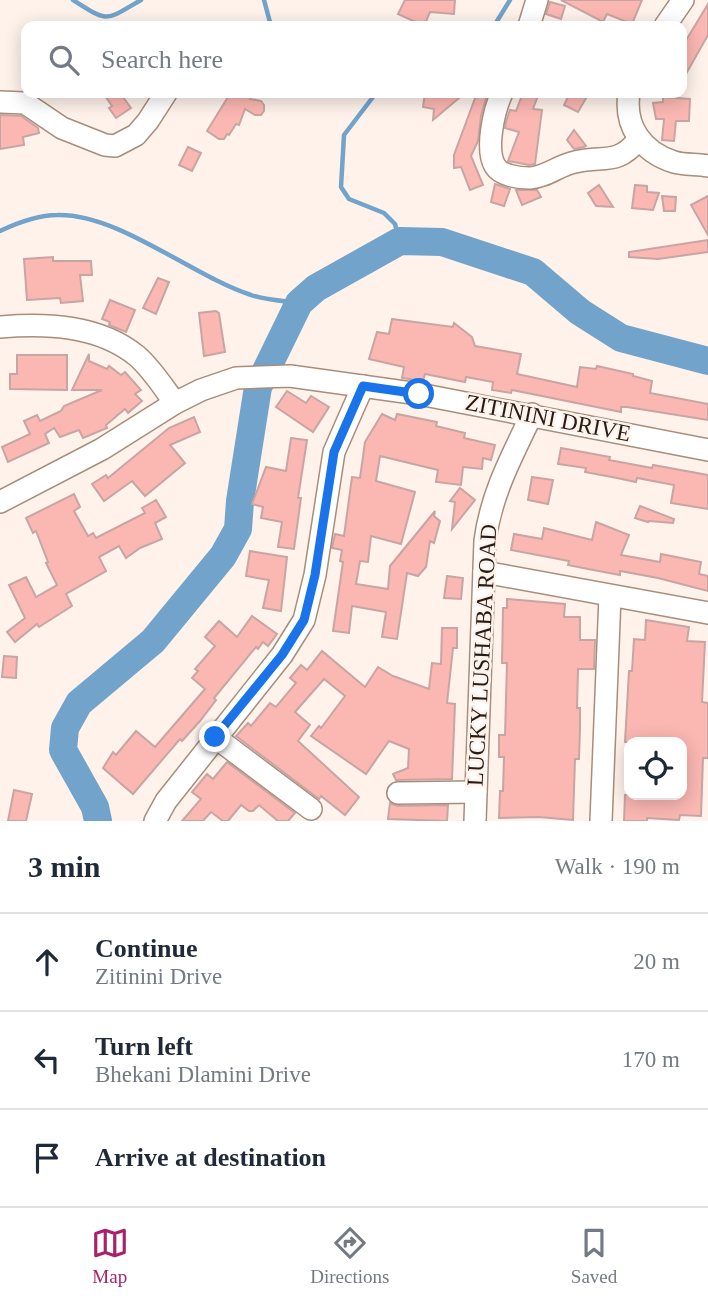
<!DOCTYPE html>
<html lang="en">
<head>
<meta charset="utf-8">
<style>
  body { margin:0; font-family:Georgia,serif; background:#f6f6f7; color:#1f2937 }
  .controls { position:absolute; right:21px; bottom:21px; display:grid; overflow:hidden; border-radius:14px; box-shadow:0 4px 18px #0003 }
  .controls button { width:63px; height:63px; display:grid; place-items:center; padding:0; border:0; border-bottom:2px solid #e0e1e3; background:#fff; color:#1f2937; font:35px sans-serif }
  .stop { position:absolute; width:21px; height:21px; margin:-16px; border:5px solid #1a73e8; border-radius:50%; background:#fff }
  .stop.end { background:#1a73e8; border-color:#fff; box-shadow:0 2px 7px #0008 }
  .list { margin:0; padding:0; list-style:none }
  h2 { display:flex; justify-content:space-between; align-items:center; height:91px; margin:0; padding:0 28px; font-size:30px }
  h2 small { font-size:23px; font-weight:400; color:#747a83 }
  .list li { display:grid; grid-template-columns:46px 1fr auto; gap:21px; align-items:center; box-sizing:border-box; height:98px; padding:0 28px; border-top:2px solid #e0e1e3 }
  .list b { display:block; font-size:26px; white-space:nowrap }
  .list p { margin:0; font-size:23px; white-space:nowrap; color:#747a83 }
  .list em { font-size:23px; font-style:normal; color:#747a83 }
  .icon { flex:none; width:38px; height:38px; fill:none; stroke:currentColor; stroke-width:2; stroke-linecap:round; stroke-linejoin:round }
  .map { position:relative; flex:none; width:708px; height:821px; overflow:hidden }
  .search { position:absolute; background:#fff; box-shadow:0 4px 18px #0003; left:21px; right:21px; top:21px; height:77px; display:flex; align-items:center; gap:18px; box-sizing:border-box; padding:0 24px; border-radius:14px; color:#747a83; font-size:26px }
  .sheet { height:385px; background:#fff }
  nav { display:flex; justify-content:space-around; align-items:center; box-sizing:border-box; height:98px; border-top:2px solid #e0e1e3; background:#fff; font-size:19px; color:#747a83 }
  nav a { display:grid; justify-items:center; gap:4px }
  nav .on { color:#a92168 }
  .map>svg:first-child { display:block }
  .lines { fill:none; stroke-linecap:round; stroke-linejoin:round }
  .stream { stroke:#71a3cb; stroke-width:4.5 }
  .river { stroke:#71a3cb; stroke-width:28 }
  .building { fill:#fbb7b2; stroke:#c8a5a2; stroke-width:2 }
  .minor-casing { stroke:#a88d7b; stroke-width:24 }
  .minor { stroke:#fff; stroke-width:21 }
  .route { stroke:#1a73e8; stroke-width:9 }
  .labels { text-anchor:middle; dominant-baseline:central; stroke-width:5; stroke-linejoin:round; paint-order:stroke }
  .street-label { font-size:23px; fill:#261c15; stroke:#fef2eb }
</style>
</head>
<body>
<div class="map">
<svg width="708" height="821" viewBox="0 0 708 821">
  <rect width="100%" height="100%" fill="#fef2eb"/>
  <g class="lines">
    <g class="stream">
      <path d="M73,0C109,23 105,21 141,0"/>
      <path d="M264,0L271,26"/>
      <path d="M494,26L510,0"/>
      <path d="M376,93L344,135L341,187L349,199L384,213L395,224L400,241"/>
      <path d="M0,231C17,223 38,215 57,215C118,213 192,276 251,295C265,300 283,301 299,303"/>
    </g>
    <path class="river" d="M98,821L95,807L63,750L65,728L79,703L153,641L223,556L238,529L240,501L258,387L299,303L316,288L400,241L442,242L533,272L580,312L621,338L708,361"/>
  </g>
  <g class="building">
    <path d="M405,0H455L454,14L430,12L424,26L398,14Z"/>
    <path d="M561,0H642L632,24L607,14L603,22Z"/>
    <path d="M550,2L565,6L561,19L546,14Z"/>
    <path d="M708,4V35L682,81V47Z"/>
    <path d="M103,93H120L131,108L116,118L109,108L112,106Z"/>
    <path d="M230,93H253L250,99L261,101L264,105V111L261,115H255L245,109L239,125L236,124L229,135L227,134L224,139H219L207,131L228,97L224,94L229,95Z"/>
    <path d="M425,93H465L433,120L434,109L423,107Z"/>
    <path d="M477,93L487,95L481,116L478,141L471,156L483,185L470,190L461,167L454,168V155Z"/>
    <path d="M523,93H539L533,109L542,110L535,164L529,165L508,161L519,132L505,128L506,122L510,110L516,111Z"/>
    <path d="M570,93H589L578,112L564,105Z"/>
    <path d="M663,97L690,99L689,121H676L674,141L662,140L664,119H656L653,103L663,102Z"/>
    <path d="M0,115L21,116L38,128L39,133L23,137L24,145L0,149Z"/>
    <path d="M574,130L586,146L584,147L574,149L567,140Z"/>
    <path d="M188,147L201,153L192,171L179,165Z"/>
    <path d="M495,184L510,189L504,206L491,202Z"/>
    <path d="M599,185L613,207L596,206L588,193Z"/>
    <path d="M635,185L647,186V192L659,193L653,210L632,208Z"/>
    <path d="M516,190H537L541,197L522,205Z"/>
    <path d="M662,196L676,197L675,211H664Z"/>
    <path d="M708,196V235L691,205Z"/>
    <path d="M708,240V252L658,259L629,257V252Z"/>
    <path d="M53,257V261H91L92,275H80L83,301L61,303L60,298L27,300L24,259Z"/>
    <path d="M158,278L169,282L156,314L143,308Z"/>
    <path d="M110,300L135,310L126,332L109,325L110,322L102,319Z"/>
    <path d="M216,311L219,313L225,352L204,356L199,313Z"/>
    <path d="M392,319L453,327L454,323L472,337L475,346L521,354L517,374L577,387L580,367L596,369L597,366L633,374V376L652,381L650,393L708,404V420L627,407H621V412L512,390L511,393L492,390L493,382L466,377L465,382L425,374L423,381L402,378L404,367L369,359L377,332L389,334Z"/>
    <path d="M89,354V361L107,369L109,366L121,375L125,372L141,390L135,394L142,401L128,413L125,409L106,425L107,428L83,438L79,430L60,437L54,428L45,434L49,443L8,462L2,447L30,434L24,421L37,415L40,421L61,411L64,406L102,390H72Z"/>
    <path d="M17,355H67V390L10,389V374H17Z"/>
    <path d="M287,391L306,403L311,396L329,407L313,432L276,407Z"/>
    <path d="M382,414L395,420L397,414L437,422L436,426L465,433L464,438L495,445L491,460L483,458L482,469L463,467L461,485L436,482L438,470L380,456L376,481L415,492L401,544L371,536L368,562L360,561L356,584L388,589L390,566L435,511L434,516L440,521L434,543L430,541L426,567L418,576L407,573L397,639L382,637L386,612L352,606L349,633L333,631L343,562L340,561L342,550L332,548L335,534L344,536L352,477L360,478L365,442Z"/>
    <path d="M194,417L200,432L170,445L185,463L145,496L132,481L104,501L92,484L106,475L108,478L169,428Z"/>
    <path d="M291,438L307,440L298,498H301L294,549L278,547L282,522L261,518L263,507L252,504L266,467L286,471Z"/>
    <path d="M561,448L610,457L609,460L652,468L653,465L708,475V509L671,503L674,485L637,478L636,482L617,478L585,472L586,468L558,464Z"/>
    <path d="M532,477L553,480L548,504L528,500Z"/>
    <path d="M460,488L475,500L452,529L455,502L450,501Z"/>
    <path d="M74,494L80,507L74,511L88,536L93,533L96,538L145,513L142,508L156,500L166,517L155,523L162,539L140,548L126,558L119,546L99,557L106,571L66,594L72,606L39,627L37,624L15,642L7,632L25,618L9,585L26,577L36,597L57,585L46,563L48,562L36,531L33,533L26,518Z"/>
    <path d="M640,506L674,519L673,523L649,521L648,522L635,518Z"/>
    <path d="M596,522L629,535L621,555L660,562L661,554L701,562L699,574L708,576V591L658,578L620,571V575L588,569L568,565L569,561L511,550L514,534L542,539L544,528L592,540Z"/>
    <path d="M250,551L287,557L281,611L263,608L269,580L246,576Z"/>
    <path d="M447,576L463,578L461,599L444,598Z"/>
    <path d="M507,599L565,604L564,617H580V640H595L594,669H578L577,708H580V729L579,759H575L573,820L539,817L499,818L500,791H503L504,757H499V735H505L507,663H502L503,608H507Z"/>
    <path d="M252,616L277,634L268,646L263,642L258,649L256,647L214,698L216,700L200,721L182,741L180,739L133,794L103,768L113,752L116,755L136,731L155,747L205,689L192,678L198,671L195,669L215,646L205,637L219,621L237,637Z"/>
    <path d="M646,620L689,627L687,641L705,642L702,702L708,703V758H703L701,816L680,815L679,820L647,818V821H624L625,795H682V742L642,740L641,742H625L629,671H632L634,639L645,640Z"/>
    <path d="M442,628H457V648H453L447,703L455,704L452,779L396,780L393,774L408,768L409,749L389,741L366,774L311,736L319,726L321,728L345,696L324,679L295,712L310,725L298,741L359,797L345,815L321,796L319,799L236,736L248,723L251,726L270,703L276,707L296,683L290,678L301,665L307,670L322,651L365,687L378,667L393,676L429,689L432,663L441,664Z"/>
    <path d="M4,656L17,657L16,678L2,677Z"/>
    <path d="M227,762L295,813L288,821H278L259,805L253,811H249L241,805L228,821H223L211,812L203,821H182L201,799L192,792L207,774L213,779Z"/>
    <path d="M14,790L32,794L26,821H8Z"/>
    <path d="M390,803L398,806L448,805L447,821L388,819Z"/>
  </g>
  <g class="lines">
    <defs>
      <g id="minor">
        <path d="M529,26L537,0"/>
        <path d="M665,26L683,0"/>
        <path d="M502,93C494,110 485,149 495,166C501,176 520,178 530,178C547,177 559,165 575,162C603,155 617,166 638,140"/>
        <path d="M629,93C624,126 642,152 674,162C684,165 697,164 708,166"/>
        <path d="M0,102L25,103L62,128L105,145L115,146L136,135L148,121L166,93"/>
        <path d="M0,327C46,323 99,325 137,356C152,369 163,387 175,403"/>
        <path d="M0,502L102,449L175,403L201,390L236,378L290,376L419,394L708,450"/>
        <path d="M484,572L708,613"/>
        <path d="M215,737L311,809"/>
        <path d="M398,793L476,792"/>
        <path d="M155,821L166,801L282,655L304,620L315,575L334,452L363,386"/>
        <path d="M475,821L485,541C491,494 512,456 532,414"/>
        <path d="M601,821L610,596"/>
      </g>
    </defs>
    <use href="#minor" class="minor-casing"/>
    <use href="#minor" class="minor"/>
  </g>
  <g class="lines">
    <path class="route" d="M215,737L282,655L304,620L315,575L334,452L363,386L419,394"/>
  </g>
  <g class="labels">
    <g class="street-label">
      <text transform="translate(548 418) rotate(11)">ZITININI DRIVE</text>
      <text transform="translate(482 655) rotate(-87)">LUCKY LUSHABA ROAD</text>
    </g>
  </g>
</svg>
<div class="controls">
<button><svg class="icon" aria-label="locate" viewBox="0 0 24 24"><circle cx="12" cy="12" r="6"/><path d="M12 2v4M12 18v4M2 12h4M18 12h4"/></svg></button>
</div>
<div class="stop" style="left:419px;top:394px"></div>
<div class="stop end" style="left:215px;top:737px"></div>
<div class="search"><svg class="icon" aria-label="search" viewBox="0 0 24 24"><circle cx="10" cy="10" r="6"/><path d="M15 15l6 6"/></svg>Search here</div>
</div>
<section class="sheet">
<h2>3 min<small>Walk · 190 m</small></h2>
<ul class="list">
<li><svg class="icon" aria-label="ahead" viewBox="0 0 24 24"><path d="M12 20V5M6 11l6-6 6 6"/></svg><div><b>Continue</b><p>Zitinini Drive</p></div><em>20 m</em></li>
<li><svg class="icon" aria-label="left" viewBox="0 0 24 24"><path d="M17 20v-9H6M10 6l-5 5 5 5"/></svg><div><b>Turn left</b><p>Bhekani Dlamini Drive</p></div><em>170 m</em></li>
<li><svg class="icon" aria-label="arrive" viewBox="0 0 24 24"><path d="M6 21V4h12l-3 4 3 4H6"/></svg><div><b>Arrive at destination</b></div></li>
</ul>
</section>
<nav>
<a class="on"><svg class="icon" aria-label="map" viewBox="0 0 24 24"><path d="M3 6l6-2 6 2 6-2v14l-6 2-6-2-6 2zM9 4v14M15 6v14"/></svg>Map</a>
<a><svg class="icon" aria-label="directions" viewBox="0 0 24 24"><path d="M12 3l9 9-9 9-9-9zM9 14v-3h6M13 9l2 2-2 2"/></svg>Directions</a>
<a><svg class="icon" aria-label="saved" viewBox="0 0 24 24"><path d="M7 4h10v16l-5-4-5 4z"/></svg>Saved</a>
</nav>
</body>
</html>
